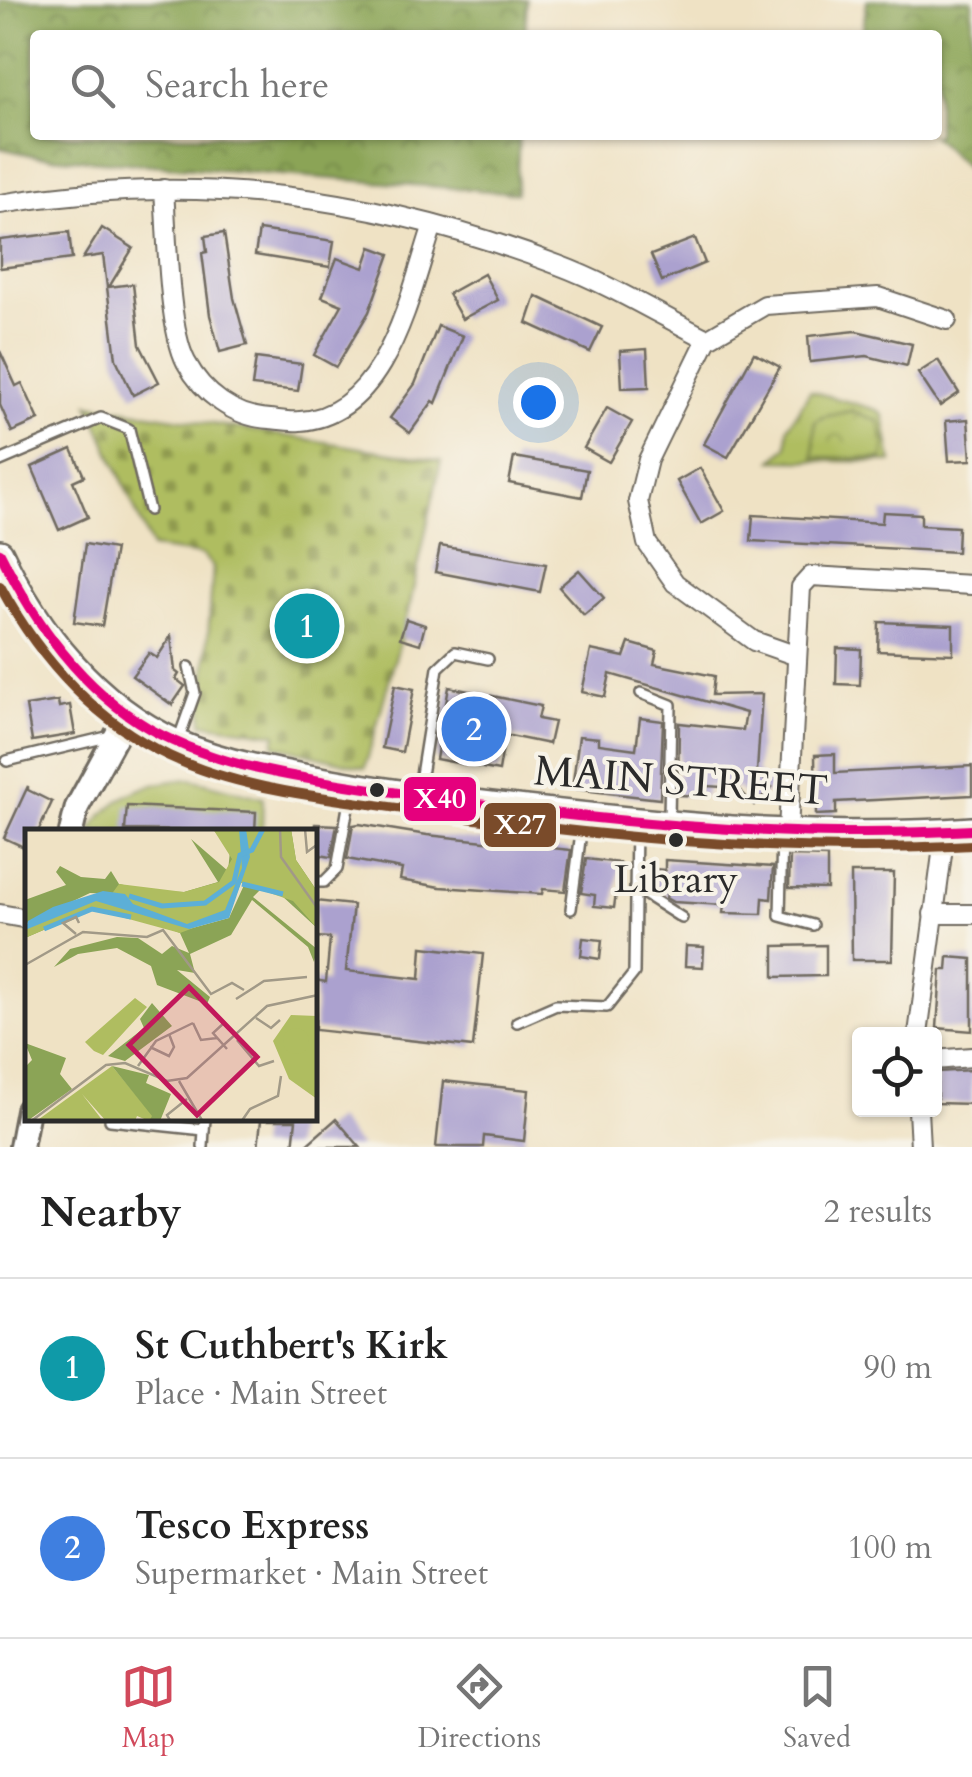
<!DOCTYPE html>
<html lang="en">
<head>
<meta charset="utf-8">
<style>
  body { margin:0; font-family:Cardo,serif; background:#f6f6f6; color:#222 }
  .controls { position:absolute; right:30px; bottom:30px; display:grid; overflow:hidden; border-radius:10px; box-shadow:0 2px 8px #0004 }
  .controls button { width:90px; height:90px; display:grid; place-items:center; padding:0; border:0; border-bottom:2px solid #e0e0e0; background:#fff; color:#222; font:50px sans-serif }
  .you { position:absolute; left:538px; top:402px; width:35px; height:35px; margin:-25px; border:8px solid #fff; border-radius:50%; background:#1a73e8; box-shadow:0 0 0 15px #1a73e833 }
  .badge { display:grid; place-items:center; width:65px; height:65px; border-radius:50%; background:#d1495b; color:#fff; font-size:32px; font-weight:700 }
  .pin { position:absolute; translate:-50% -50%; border:5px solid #fff; box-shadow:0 2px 10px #0006 }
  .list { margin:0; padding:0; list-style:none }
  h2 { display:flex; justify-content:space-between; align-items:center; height:130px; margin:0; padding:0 40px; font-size:42px }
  h2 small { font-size:32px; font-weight:400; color:#767676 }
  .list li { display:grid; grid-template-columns:65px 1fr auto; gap:30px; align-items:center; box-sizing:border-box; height:180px; padding:0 40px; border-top:2px solid #e0e0e0 }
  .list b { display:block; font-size:38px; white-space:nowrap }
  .list p { margin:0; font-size:32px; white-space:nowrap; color:#767676 }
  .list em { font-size:32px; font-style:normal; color:#767676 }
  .icon { flex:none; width:55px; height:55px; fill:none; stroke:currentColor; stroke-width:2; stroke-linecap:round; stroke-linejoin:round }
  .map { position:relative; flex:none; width:972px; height:1147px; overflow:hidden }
  .search { position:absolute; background:#fff; box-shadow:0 2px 8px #0004; left:30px; right:30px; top:30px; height:110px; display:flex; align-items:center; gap:25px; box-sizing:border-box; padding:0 35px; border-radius:10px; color:#767676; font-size:38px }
  .sheet { height:490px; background:#fff }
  nav { display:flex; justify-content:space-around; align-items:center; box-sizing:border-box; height:140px; border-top:2px solid #e0e0e0; background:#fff; font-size:28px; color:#767676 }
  nav a { display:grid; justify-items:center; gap:5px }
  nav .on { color:#d1495b }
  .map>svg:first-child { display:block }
  .grass { fill:url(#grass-tufts); stroke:#6d7446; stroke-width:2.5 }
  .forest { fill:url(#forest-crowns); stroke:#5b6840; stroke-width:2.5 }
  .cemetery { fill:url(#cemetery-stones); stroke:#6d7446; stroke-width:2.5 }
  .park { fill:url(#park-crowns); stroke:#6d7446; stroke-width:2.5 }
  .garden { fill:#afbd60; stroke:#6d7446; stroke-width:2.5 }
  .building { fill:#aba1cf }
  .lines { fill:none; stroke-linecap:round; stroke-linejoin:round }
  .service-casing { stroke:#706b61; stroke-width:14 }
  .minor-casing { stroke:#706b61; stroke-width:22 }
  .tertiary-casing { stroke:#706b61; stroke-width:28 }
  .secondary-casing { stroke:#706b61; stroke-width:30 }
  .service { stroke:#fff; stroke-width:9 }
  .minor { stroke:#fff; stroke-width:18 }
  .tertiary { stroke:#fff; stroke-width:22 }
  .secondary { stroke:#fff; stroke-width:25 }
  .bus-1-casing { stroke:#f7f3e8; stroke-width:18 }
  .bus-2-casing { stroke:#f7f3e8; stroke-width:18 }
  .bus-1 { stroke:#e5007d; stroke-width:10 }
  .bus-2 { stroke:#7a4b2a; stroke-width:10 }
  .bus-dot { fill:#2b2b2b; stroke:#f7f3e8; stroke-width:4 }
  .labels { text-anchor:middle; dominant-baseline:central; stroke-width:8; stroke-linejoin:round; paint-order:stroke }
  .bus-label { font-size:40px; fill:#2b2b2b; stroke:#f7f3e8 }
  .street-label { font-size:42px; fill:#2b2b2b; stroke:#f7f3e8 }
  .inset-river { fill:none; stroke:#5cafd7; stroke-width:5 }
  .inset-road { fill:none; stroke:#a19987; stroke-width:2.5 }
  .view { fill:#c2185b; fill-opacity:0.15; stroke:#c2185b; stroke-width:5 }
  .inset-edge { fill:none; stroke:#2b2b2b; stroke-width:5 }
  .line-badge { stroke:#f7f3e8; stroke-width:4 }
  .badge-label { font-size:28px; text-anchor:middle; font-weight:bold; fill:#fff }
</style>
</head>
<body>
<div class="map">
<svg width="972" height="1147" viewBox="0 0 972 1147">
  <defs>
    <pattern id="grass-tufts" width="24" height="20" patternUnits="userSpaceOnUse" patternTransform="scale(2.5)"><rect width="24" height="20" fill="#afbd60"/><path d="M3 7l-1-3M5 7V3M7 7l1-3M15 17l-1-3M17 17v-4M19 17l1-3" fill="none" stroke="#8f9a4f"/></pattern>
    <pattern id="forest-crowns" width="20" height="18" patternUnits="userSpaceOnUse" patternTransform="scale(2.5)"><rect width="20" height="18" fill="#8ba456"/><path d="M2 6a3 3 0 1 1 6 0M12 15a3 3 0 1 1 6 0" fill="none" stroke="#728647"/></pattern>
    <pattern id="cemetery-stones" width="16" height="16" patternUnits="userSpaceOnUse" patternTransform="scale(2.5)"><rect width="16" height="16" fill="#afbd60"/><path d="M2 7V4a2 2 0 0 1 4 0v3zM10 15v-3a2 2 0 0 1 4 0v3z" fill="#8f9a4f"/></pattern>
    <pattern id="park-crowns" width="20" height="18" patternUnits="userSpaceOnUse" patternTransform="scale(2.5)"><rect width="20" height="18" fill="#afbd60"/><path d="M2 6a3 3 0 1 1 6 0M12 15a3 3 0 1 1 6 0" fill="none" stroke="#8f9a4f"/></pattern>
  </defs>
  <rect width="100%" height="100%" fill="#f7f3e8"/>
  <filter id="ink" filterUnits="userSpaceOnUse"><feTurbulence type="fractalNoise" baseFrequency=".01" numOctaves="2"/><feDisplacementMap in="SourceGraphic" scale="20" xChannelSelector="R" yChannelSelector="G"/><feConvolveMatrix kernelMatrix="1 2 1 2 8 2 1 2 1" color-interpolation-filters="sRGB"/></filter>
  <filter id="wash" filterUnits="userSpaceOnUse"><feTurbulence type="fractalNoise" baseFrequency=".0048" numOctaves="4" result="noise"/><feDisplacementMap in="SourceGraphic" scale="40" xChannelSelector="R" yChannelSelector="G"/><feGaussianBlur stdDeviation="2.25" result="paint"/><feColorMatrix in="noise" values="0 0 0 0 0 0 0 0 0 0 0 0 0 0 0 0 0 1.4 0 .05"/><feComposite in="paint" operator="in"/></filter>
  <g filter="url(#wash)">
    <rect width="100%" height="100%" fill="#efe2c4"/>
    <path class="grass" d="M810,391L878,410L884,416L892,462L773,460L787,447L788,427Z"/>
    <g class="forest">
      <path d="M0,0H527L525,35H35V135H519L516,193L36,156L0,148Z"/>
      <path d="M867,0H972V173L931,135H937V35H862Z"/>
    </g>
    <path class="cemetery" d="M89,404L441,461L410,604L365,768L274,745L276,734L202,723L213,567L202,555L152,548Z"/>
    <path class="park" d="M851,411L879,421L885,443L883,459L814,457L815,422L823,417Z"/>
    <path class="garden" d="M191,779L263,798L262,832H90C113,794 148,782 191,779Z"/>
    <g id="blocks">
      <g class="building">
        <path d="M102,228L133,248L109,287L133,284L140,345L159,382L133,395L116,359L103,255L83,258Z"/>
        <path d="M259,230L334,241L330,267L255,255Z"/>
        <path d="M69,232L72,259L0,268V240Z"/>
        <path d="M224,233L234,298L247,345L220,352L210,315L202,253L207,252L205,236Z"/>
        <path d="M695,238L705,263L662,281L651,255Z"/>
        <path d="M371,247L390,254L369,312L336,367L314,355L342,305L322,297L337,258L364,268Z"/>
        <path d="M484,274L498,300L462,319L448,294Z"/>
        <path d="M536,296L602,327L590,352L527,323Z"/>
        <path d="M438,326L463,336L436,403L433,401L410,433L390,418L415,384Z"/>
        <path d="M856,331L912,344L907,366L867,356L810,362L808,336Z"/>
        <path d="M647,349L649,387L622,388L620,351Z"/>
        <path d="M0,351L16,386L22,383L39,420L12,432L0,405Z"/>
        <path d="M754,353L780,367L728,457L704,444Z"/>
        <path d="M256,358L302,364L298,391L252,386Z"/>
        <path d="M938,360L959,393L940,406L918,373Z"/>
        <path d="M607,408L632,422L609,462L584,448Z"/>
        <path d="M968,419L971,460L949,461L946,421Z"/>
        <path d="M72,449L84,476L73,481L88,517L59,530L32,467Z"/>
        <path d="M514,457L587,470L582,497L509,483Z"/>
        <path d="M700,468L724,511L701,524L677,481Z"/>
        <path d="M883,512L921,514V525L958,527L957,552L751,541L753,515L882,523Z"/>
        <path d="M85,544L115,549L102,626L74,622Z"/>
        <path d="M440,546L546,564L540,592L435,572Z"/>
        <path d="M579,570L604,598L584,615L559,587Z"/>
        <path d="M406,619L425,625L420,644L400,638Z"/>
        <path d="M879,622L953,625V654L878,651Z"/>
        <path d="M171,636L175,671L179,674L176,679L185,686L172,705L132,676L149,653L157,658Z"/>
        <path d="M629,643L657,651L654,664L714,676L712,695L762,694L757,772L772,787L754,805L738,788L707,786L706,796L678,795L679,723L743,730L746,713L610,674L605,697L582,692L591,650L624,657Z"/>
        <path d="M837,648L861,649L860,685L836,684Z"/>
        <path d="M395,685L414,689L402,752L382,748Z"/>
        <path d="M449,687L541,706L538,719L554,722L549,744L505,735L499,771L436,759Z"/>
        <path d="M58,701L59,707L70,705L75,734L32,741L26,706Z"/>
        <path d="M640,718L663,721L660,799L572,789L579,736L599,738V744L636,749Z"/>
        <path d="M835,754V773L972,766V795L836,802V814L816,815L815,755Z"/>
        <path d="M28,786V790L52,802L38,832H28V849L4,838Z"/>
        <path d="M127,806L256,812L255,832L125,830Z"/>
        <path d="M315,824L337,825L331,857L315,854Z"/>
        <path d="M359,824L427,835L571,850L565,891L543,889L542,894L440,887L400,880L402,869L347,859L353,825Z"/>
        <path d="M790,856L827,857V889L789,888Z"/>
        <path d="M586,859L620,863L614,908L594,906L595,895L581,893Z"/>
        <path d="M665,860L773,867L771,899L763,898L762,914L723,913L724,905L673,902L666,898L667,893L654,890L655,869L665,870Z"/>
        <path d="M851,873H894L892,960H852Z"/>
        <path d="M315,901L353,905L346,971L420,979L422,947L483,954L473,1047L315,1030V980L326,982L330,938L315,937Z"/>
        <path d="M583,938L602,940L600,959L581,956Z"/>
        <path d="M826,945V976L774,977V946Z"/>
        <path d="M686,946L704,947L703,967L685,966Z"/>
        <path d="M948,957L972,959V1031L937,1028L941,970H947Z"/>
        <path d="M972,1070V1104L937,1103V1072Z"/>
        <path d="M443,1081L529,1090L524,1141L484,1136L483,1147H436Z"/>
        <path d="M336,1119L360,1147H304Z"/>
        <path d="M261,1120H296L293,1147H258Z"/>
      </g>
    </g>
  </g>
  <g filter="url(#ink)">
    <use href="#blocks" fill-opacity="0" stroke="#706b61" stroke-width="2.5"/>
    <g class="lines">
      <defs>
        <g id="service">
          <path d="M0,461L101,418L129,429L149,510"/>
          <path d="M641,693L671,705L669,820"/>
          <path d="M178,741L195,693L189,667"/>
          <path d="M7,761L111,736"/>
          <path d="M418,794L438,668L455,652L488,659"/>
          <path d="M782,833L780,916L813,925"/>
          <path d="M315,882H324L337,869L351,790"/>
          <path d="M635,888L682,918"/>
          <path d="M571,909L583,817"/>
          <path d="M517,1022L556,1005L607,1007L634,973L636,823"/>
          <path d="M110,1120L204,1130L205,1120"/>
          <path d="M203,1147L204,1130"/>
        </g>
        <g id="minor">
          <path d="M164,189C167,231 168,328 186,362C203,394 234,417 270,419C280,420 290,422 300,421C388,415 410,292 433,225"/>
          <path d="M0,204C196,172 372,194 558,265C609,284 658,314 707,339"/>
          <path d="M707,339L648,460L638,501L647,543L675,583L754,641L797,656"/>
          <path d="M707,339L765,305L878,297L947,320"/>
          <path d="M788,831L801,587L811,576L972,585"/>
          <path d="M0,914L28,919"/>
          <path d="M933,914H972"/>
          <path d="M918,1034L945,832"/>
          <path d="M934,1060L972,1057"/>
          <path d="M918,1110L920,1147"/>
        </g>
        <g id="tertiary">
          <path d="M71,832L77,807L128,714"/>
          <path d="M21,1147L28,1110"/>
        </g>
        <path id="secondary" d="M0,553C37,633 96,706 177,743C234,768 300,776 361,787C433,799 506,807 579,815C709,829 841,840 972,830"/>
      </defs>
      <use href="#service" class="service-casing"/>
      <use href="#minor" class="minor-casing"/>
      <use href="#tertiary" class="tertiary-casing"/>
      <use href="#secondary" class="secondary-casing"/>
      <use href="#service" class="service"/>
      <use href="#minor" class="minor"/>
      <use href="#tertiary" class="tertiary"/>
      <use href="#secondary" class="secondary"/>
      <defs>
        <path id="bus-1" d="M0,553C35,623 81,689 150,729C226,772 321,781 406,794C593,821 783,841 972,830"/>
        <path id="bus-2" d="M0,586C39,658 94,720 169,756C238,789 322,797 397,808C587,836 780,856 972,845"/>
      </defs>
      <use href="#bus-1" class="bus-1-casing"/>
      <use href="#bus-2" class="bus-2-casing"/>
      <use href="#bus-1" class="bus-1"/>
      <use href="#bus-2" class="bus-2"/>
    </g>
  </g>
  <g class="bus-dot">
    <circle cx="377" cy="790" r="9"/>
    <circle cx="676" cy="840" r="9"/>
  </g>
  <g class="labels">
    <g class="bus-label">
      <text x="676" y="879">Library</text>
    </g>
    <g class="street-label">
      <text transform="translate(681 781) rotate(4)">MAIN STREET</text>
    </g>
  </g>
  <g transform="translate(25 829)">
    <rect width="292" height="292" fill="#efe2c4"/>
    <path d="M110,169L122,178L78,226L69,222L60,213ZM87,237L128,287L124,292L112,287L110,292H81L57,265L78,292L10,293Z" fill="#afbd60"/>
    <path d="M188,0L217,29L187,69L65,64L0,95V71L41,56L31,43L35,37L56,48L80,50L86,42L94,55L128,62L159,63L193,53L166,10L203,42L205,22ZM266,0L271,31L292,62V99L256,66L235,61L228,68L292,120L289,133L283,118L227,71L206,106L165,125L170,144L152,141L185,168L182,175L132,156L126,137L92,119L53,125L29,138L45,120L92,108L113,109L137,125L147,117L164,124L155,104L107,86L67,80L0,109V101L71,72L164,100L204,89L220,54ZM127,174L147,197L100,232L83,227L119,199L115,190ZM0,214L41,229L35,245L47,260L1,293L0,238L7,231ZM87,237L124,246L121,254L146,265L135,292H124L127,287Z" fill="#8ba456"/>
    <path d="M188,0H266L271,31L292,62V99L268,72L216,54L203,86L155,104L67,80L0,109V99L10,93L68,68L83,70L94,55L159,63L194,53L207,30ZM266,186L292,187V270L264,250L248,212Z" fill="#afbd60"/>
    <path d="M258 212a13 13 0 1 1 26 0a13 13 0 1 1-26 0Z" fill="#afbd60"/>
    <path d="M214,0H221L225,28L204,89L164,100L71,72L0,101L3,92L28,78L78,62L100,65L108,75L162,95L200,81L217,39Z" fill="#5cafd7"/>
    <path class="inset-river" d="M217,55L258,65M104,67L137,77L180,74L209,53L215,26L227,21L238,0M19,100L67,80L106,88"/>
    <path class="inset-road" d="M255,0L256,28L293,80M280,0L282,23L293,15M51,105L38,94L51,88L54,94M0,136L58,103L122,108L138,101L186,165L207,154L219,161M211,170L239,152L282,148M231,189L246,199L255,191M200,193L188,204L202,220M168,194L176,211L192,209M212,211L234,237L249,232M125,218L144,227L149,218L144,205M113,237L131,212L168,194M154,252L178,293M5,293L81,236L100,234L142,252L162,249L242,177L293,166M146,293L142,286L162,270M216,293L225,280L253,267L256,247"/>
    <path class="view" d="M164,158L232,228L172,286L104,216Z"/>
    <rect width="292" height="292" class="inset-edge"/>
  </g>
  <g class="line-badge">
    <rect x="402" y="775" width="76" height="48" rx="10" fill="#e5007d"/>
    <rect x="482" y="801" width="76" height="48" rx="10" fill="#7a4b2a"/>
  </g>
  <g class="badge-label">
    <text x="440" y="808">X40</text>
    <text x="520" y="834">X27</text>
  </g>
</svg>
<div class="controls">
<button><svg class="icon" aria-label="locate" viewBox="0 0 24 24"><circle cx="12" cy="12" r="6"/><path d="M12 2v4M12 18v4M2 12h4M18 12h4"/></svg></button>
</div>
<div class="you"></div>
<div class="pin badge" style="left:307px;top:626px;background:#0f9aa8">1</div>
<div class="pin badge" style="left:474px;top:729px;background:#3f7fe0">2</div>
<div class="search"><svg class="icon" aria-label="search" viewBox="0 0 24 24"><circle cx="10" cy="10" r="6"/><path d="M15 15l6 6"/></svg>Search here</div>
</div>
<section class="sheet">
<h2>Nearby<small>2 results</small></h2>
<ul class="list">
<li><span class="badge" style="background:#0f9aa8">1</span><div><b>St Cuthbert's Kirk</b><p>Place · Main Street</p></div><em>90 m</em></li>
<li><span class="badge" style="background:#3f7fe0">2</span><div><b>Tesco Express</b><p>Supermarket · Main Street</p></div><em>100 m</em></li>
</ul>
</section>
<nav>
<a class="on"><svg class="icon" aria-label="map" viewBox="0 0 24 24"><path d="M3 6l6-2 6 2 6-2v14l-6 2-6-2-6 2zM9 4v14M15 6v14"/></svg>Map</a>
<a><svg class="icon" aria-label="directions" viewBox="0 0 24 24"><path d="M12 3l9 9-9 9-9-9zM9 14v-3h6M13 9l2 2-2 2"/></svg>Directions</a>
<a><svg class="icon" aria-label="saved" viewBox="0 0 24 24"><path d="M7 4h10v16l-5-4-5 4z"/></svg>Saved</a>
</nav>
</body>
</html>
